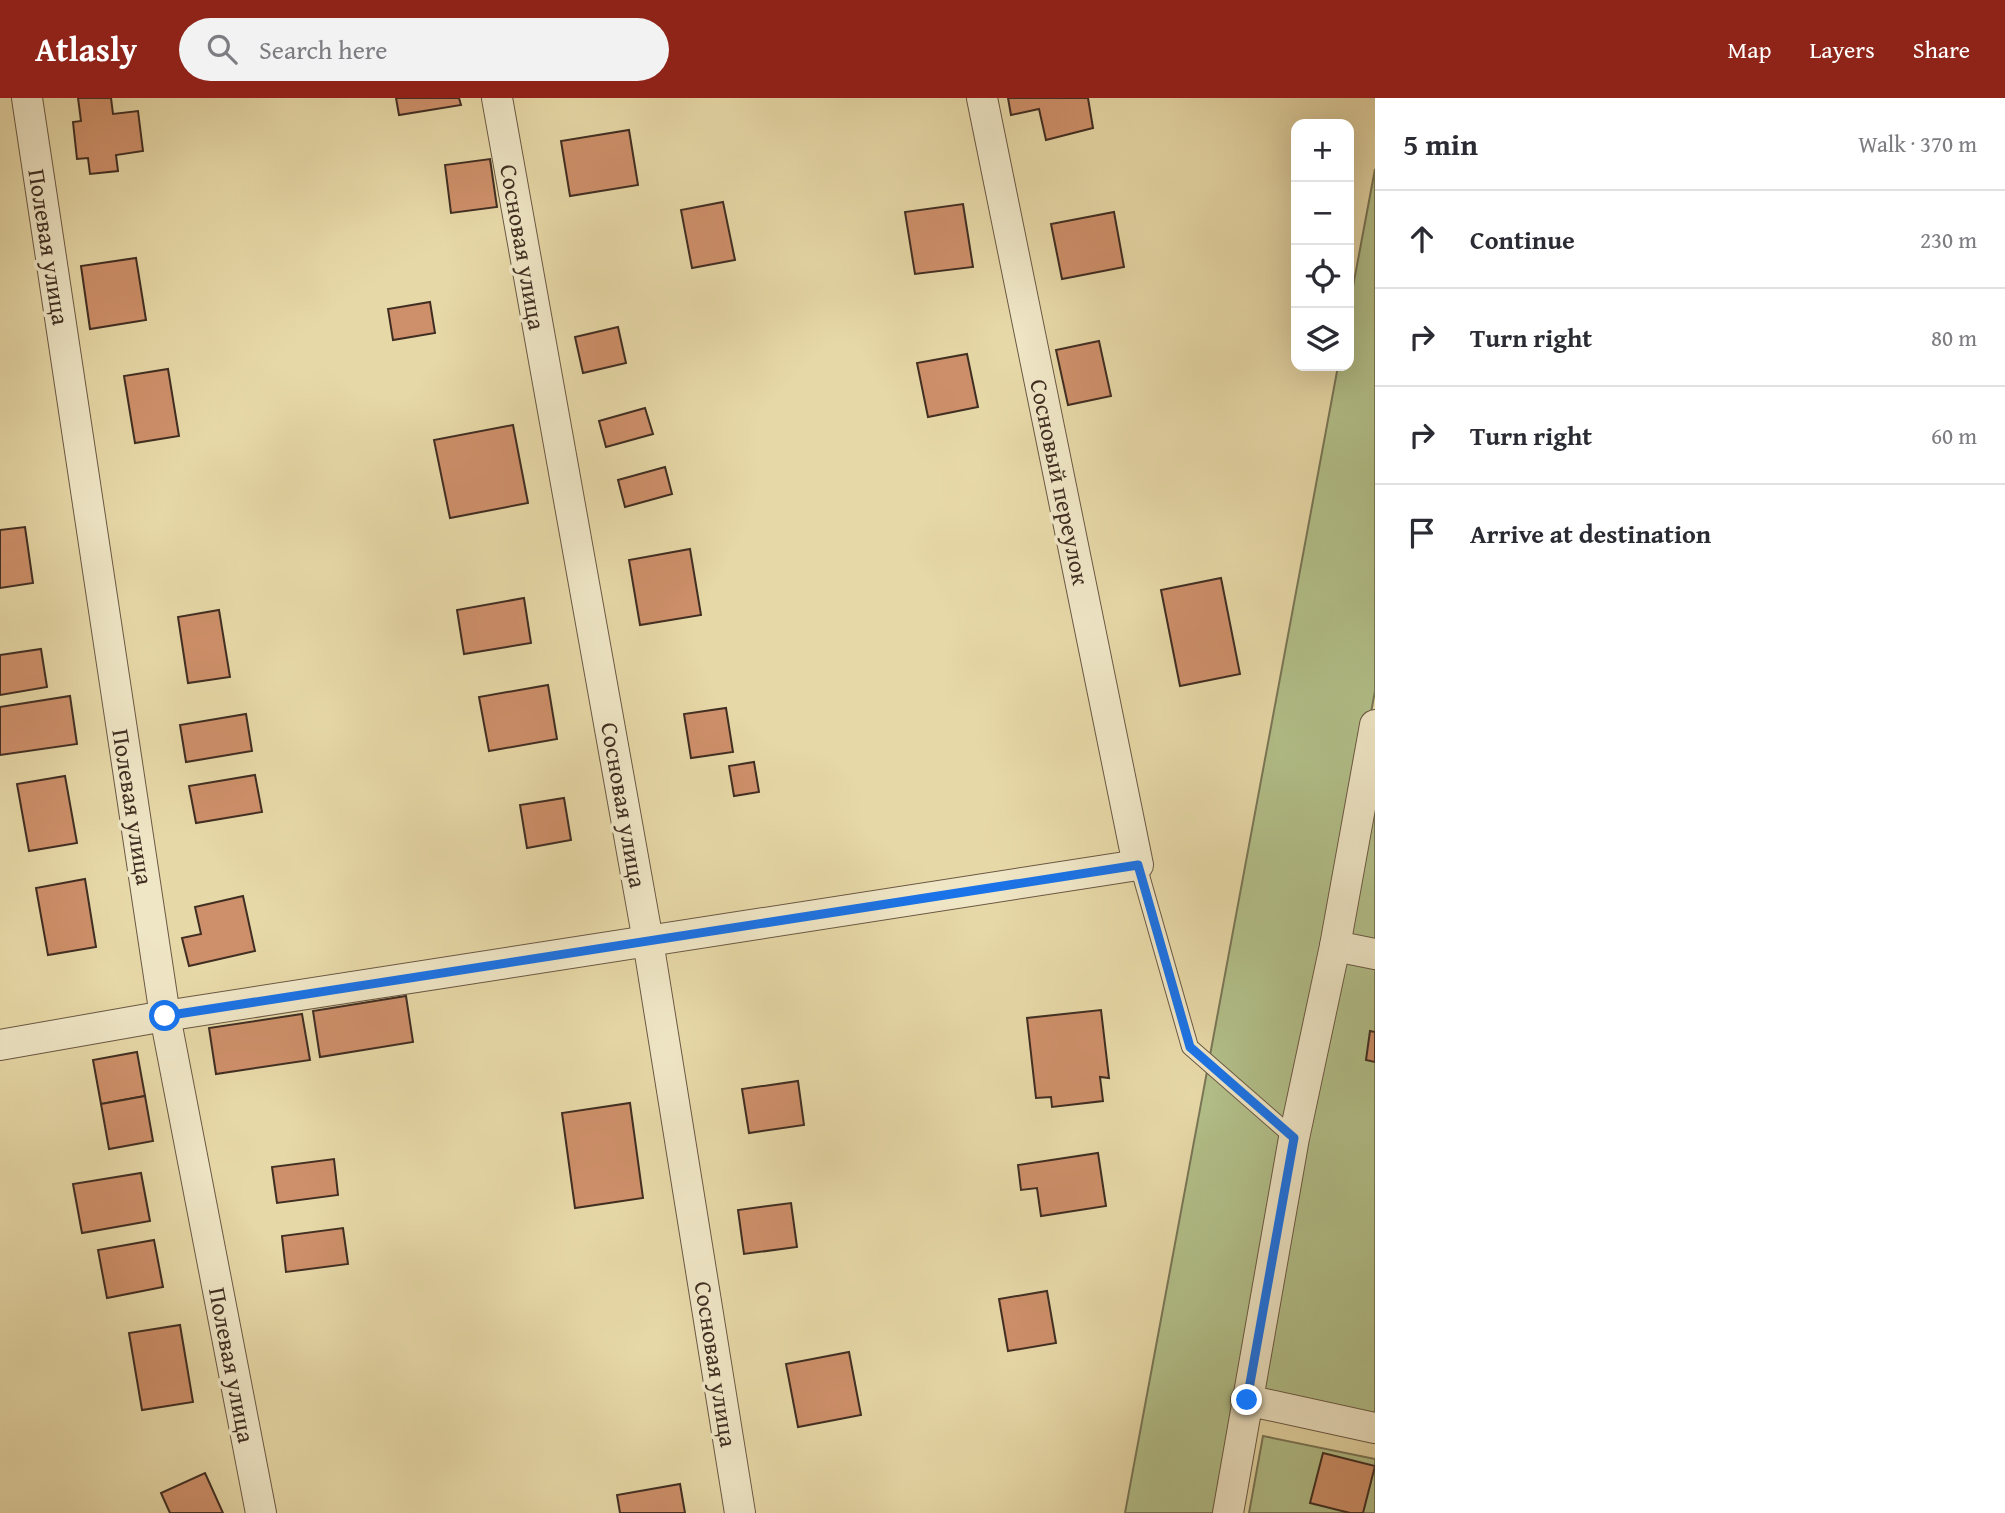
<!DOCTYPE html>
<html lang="en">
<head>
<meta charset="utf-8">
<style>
  body { margin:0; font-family:"Gentium Book Plus",serif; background:#f2f2f3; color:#2b2b33 }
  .controls { position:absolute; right:21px; top:21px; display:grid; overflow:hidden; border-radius:14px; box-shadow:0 7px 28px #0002 }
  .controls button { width:63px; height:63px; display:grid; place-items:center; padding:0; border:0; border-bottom:2px solid #e1e1e2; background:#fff; color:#2b2b33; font:35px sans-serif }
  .stop { position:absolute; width:21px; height:21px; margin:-16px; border:5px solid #1a73e8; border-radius:50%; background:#fff }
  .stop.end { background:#1a73e8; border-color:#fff; box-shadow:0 2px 7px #0008 }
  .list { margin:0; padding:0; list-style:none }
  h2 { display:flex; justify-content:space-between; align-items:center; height:91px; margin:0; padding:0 28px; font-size:30px }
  h2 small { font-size:23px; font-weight:400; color:#7c7c81 }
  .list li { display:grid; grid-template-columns:46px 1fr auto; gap:21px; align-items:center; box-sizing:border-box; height:98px; padding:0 28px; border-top:2px solid #e1e1e2 }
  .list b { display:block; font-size:26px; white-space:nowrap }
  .list em { font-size:23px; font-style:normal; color:#7c7c81 }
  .icon { flex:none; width:38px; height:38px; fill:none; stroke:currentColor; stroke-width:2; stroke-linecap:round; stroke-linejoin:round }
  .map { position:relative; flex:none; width:1375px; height:1415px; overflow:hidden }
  header { display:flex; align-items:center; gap:42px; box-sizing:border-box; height:98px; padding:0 35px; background:#8f2418; color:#fff }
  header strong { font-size:33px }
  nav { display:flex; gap:38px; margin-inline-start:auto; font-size:24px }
  .search { width:490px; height:63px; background:#f2f2f3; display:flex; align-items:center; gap:18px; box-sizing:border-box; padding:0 24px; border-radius:38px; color:#7c7c81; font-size:26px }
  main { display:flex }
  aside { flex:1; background:#fff }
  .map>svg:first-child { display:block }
  .green { fill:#b2bf89; stroke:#797656; stroke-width:2 }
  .building { fill:#ce906a; stroke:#402e22; stroke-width:2 }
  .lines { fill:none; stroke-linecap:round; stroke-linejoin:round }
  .service-casing { stroke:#6a5843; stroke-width:18 }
  .minor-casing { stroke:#6a5843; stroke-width:32 }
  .service { stroke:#efe6c6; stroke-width:16 }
  .minor { stroke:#efe6c6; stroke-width:30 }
  .route { stroke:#1a73e8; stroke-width:9 }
  .labels { text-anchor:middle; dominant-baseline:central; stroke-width:7; stroke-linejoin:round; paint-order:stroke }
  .street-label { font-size:24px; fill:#402e22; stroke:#efe6c6 }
</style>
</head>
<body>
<header>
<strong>Atlasly</strong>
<div class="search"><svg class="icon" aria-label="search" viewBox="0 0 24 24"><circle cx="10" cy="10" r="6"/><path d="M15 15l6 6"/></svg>Search here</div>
<nav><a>Map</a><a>Layers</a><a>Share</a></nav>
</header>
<main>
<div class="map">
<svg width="1375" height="1415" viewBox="0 0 1375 1415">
  <rect width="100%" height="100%" fill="#e7d8a7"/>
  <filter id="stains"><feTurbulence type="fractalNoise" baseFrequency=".00286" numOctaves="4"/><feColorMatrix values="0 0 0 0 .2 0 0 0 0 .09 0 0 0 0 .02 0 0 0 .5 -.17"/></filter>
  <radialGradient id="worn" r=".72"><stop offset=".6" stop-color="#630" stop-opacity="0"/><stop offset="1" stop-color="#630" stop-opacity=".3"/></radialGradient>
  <g class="green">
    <path d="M1375,71V593L1223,1415H1125L1338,268H1349V210Z"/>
    <path d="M1375,619V1330L1246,1302Z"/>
    <path d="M1263,1338L1375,1361V1415H1249Z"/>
  </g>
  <g class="building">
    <path d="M78,0H111L113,16L138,13L143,53L116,57L118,73L90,76L88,60L77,61L73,24L81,23Z"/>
    <path d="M396,0H459L461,7L399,17Z"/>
    <path d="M1008,0H1088L1093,30L1046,42L1039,11L1011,17Z"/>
    <path d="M629,32L638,87L570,98L561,43Z"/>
    <path d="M490,61L497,109L451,115L445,67Z"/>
    <path d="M723,104L735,162L692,170L681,112Z"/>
    <path d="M963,106L973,169L915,176L905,114Z"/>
    <path d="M1114,114L1124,169L1062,181L1051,126Z"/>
    <path d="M136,160L146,222L90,231L81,168Z"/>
    <path d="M430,204L435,235L393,242L388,211Z"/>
    <path d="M618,229L626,265L583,275L575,239Z"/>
    <path d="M1099,243L1111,298L1068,307L1056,252Z"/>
    <path d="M967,256L978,309L928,319L917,265Z"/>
    <path d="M168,271L179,338L135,345L124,278Z"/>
    <path d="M645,310L653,336L606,349L599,323Z"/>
    <path d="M513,327L528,405L450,420L434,342Z"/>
    <path d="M665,369L672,396L625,409L618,382Z"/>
    <path d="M25,429L33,485L0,490V432Z"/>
    <path d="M690,451L701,517L640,527L629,462Z"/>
    <path d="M1221,480L1240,576L1180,588L1161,492Z"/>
    <path d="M524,500L531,545L464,556L457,512Z"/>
    <path d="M219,512L230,579L188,585L178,519Z"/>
    <path d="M41,551L47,589L0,597V557Z"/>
    <path d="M548,587L557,641L489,653L479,599Z"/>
    <path d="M70,598L77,646L0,657V609Z"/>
    <path d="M726,610L733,654L691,660L684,616Z"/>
    <path d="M246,616L252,653L186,664L180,627Z"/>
    <path d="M754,664L759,694L734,698L729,668Z"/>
    <path d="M255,677L262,714L196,725L189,688Z"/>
    <path d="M65,678L77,745L29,753L17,686Z"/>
    <path d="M564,700L571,742L527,750L520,707Z"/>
    <path d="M85,781L96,849L48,857L36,790Z"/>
    <path d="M243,798L255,853L189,868L182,840L201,836L195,809Z"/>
    <path d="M406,898L413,944L320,959L313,913Z"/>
    <path d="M1101,912L1109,980L1100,979L1103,1003L1052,1009L1051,999L1036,1000L1027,920Z"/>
    <path d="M302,916L310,962L216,976L209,930Z"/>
    <path d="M1370,933L1375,934V964L1366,962Z"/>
    <path d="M137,954L145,998L101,1006L93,962Z"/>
    <path d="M798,983L804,1027L749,1035L742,991Z"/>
    <path d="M145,998L153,1043L109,1051L101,1006Z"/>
    <path d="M630,1005L643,1100L575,1110L562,1015Z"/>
    <path d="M1098,1055L1106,1108L1041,1118L1037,1090L1021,1092L1018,1067Z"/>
    <path d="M334,1061L338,1097L277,1105L272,1069Z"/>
    <path d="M141,1075L150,1123L82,1135L73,1086Z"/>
    <path d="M791,1105L797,1149L744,1156L738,1112Z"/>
    <path d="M343,1130L348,1166L286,1174L282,1138Z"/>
    <path d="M154,1142L163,1189L107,1200L98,1152Z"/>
    <path d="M1047,1193L1056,1245L1008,1253L999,1201Z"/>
    <path d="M180,1227L193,1304L142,1312L129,1235Z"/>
    <path d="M849,1254L861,1317L798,1329L786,1266Z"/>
    <path d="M1323,1355L1375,1368L1363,1415H1350L1310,1405Z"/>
    <path d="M205,1375L223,1415H170L161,1395Z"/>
    <path d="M680,1386L685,1415H620L617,1397Z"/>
  </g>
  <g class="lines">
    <defs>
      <path id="service" d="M1138,767L1190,949L1294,1040"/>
      <g id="minor">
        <path d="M27,0L165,918L261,1415"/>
        <path d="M497,0L648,843L740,1415"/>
        <path d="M1335,848L1375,856"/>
        <path d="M0,947L165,918L1138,767L982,0"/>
        <path d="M1246,1302L1375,1330"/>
        <path d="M1228,1415L1294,1040L1335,848L1375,627"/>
      </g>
    </defs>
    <use href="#service" class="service-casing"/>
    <use href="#minor" class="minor-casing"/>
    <use href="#service" class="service"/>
    <use href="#minor" class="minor"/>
  </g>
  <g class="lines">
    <path class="route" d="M165,918L1138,767L1190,949L1294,1040L1247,1302"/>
  </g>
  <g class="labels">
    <g class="street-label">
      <text transform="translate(49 149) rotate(81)">Полевая улица</text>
      <text transform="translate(523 149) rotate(80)">Сосновая улица</text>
      <text transform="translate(1060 384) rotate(78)">Сосновый переулок</text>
      <text transform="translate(624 707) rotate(80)">Сосновая улица</text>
      <text transform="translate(133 709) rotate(81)">Полевая улица</text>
      <text transform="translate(716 1266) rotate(81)">Сосновая улица</text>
      <text transform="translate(232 1267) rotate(79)">Полевая улица</text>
    </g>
  </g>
  <rect width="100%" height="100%" filter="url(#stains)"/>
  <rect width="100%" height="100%" fill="url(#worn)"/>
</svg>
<div class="controls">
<button>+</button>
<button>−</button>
<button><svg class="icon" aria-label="locate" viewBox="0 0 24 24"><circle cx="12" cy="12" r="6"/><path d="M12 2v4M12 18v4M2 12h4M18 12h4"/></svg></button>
<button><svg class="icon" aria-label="layers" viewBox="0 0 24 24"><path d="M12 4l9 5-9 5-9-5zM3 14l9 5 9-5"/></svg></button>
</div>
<div class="stop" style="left:165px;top:918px"></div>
<div class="stop end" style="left:1247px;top:1302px"></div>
</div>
<aside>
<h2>5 min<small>Walk · 370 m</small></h2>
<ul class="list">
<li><svg class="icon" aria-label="ahead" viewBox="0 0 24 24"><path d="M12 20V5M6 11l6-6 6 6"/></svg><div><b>Continue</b></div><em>230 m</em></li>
<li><svg class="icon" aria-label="right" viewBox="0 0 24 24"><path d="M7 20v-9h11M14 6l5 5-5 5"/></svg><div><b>Turn right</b></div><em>80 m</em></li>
<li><svg class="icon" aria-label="right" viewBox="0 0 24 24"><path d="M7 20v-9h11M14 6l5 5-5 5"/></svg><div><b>Turn right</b></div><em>60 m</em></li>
<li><svg class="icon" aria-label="arrive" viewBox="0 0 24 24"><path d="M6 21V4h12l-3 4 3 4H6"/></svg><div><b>Arrive at destination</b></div></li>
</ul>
</aside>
</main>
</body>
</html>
